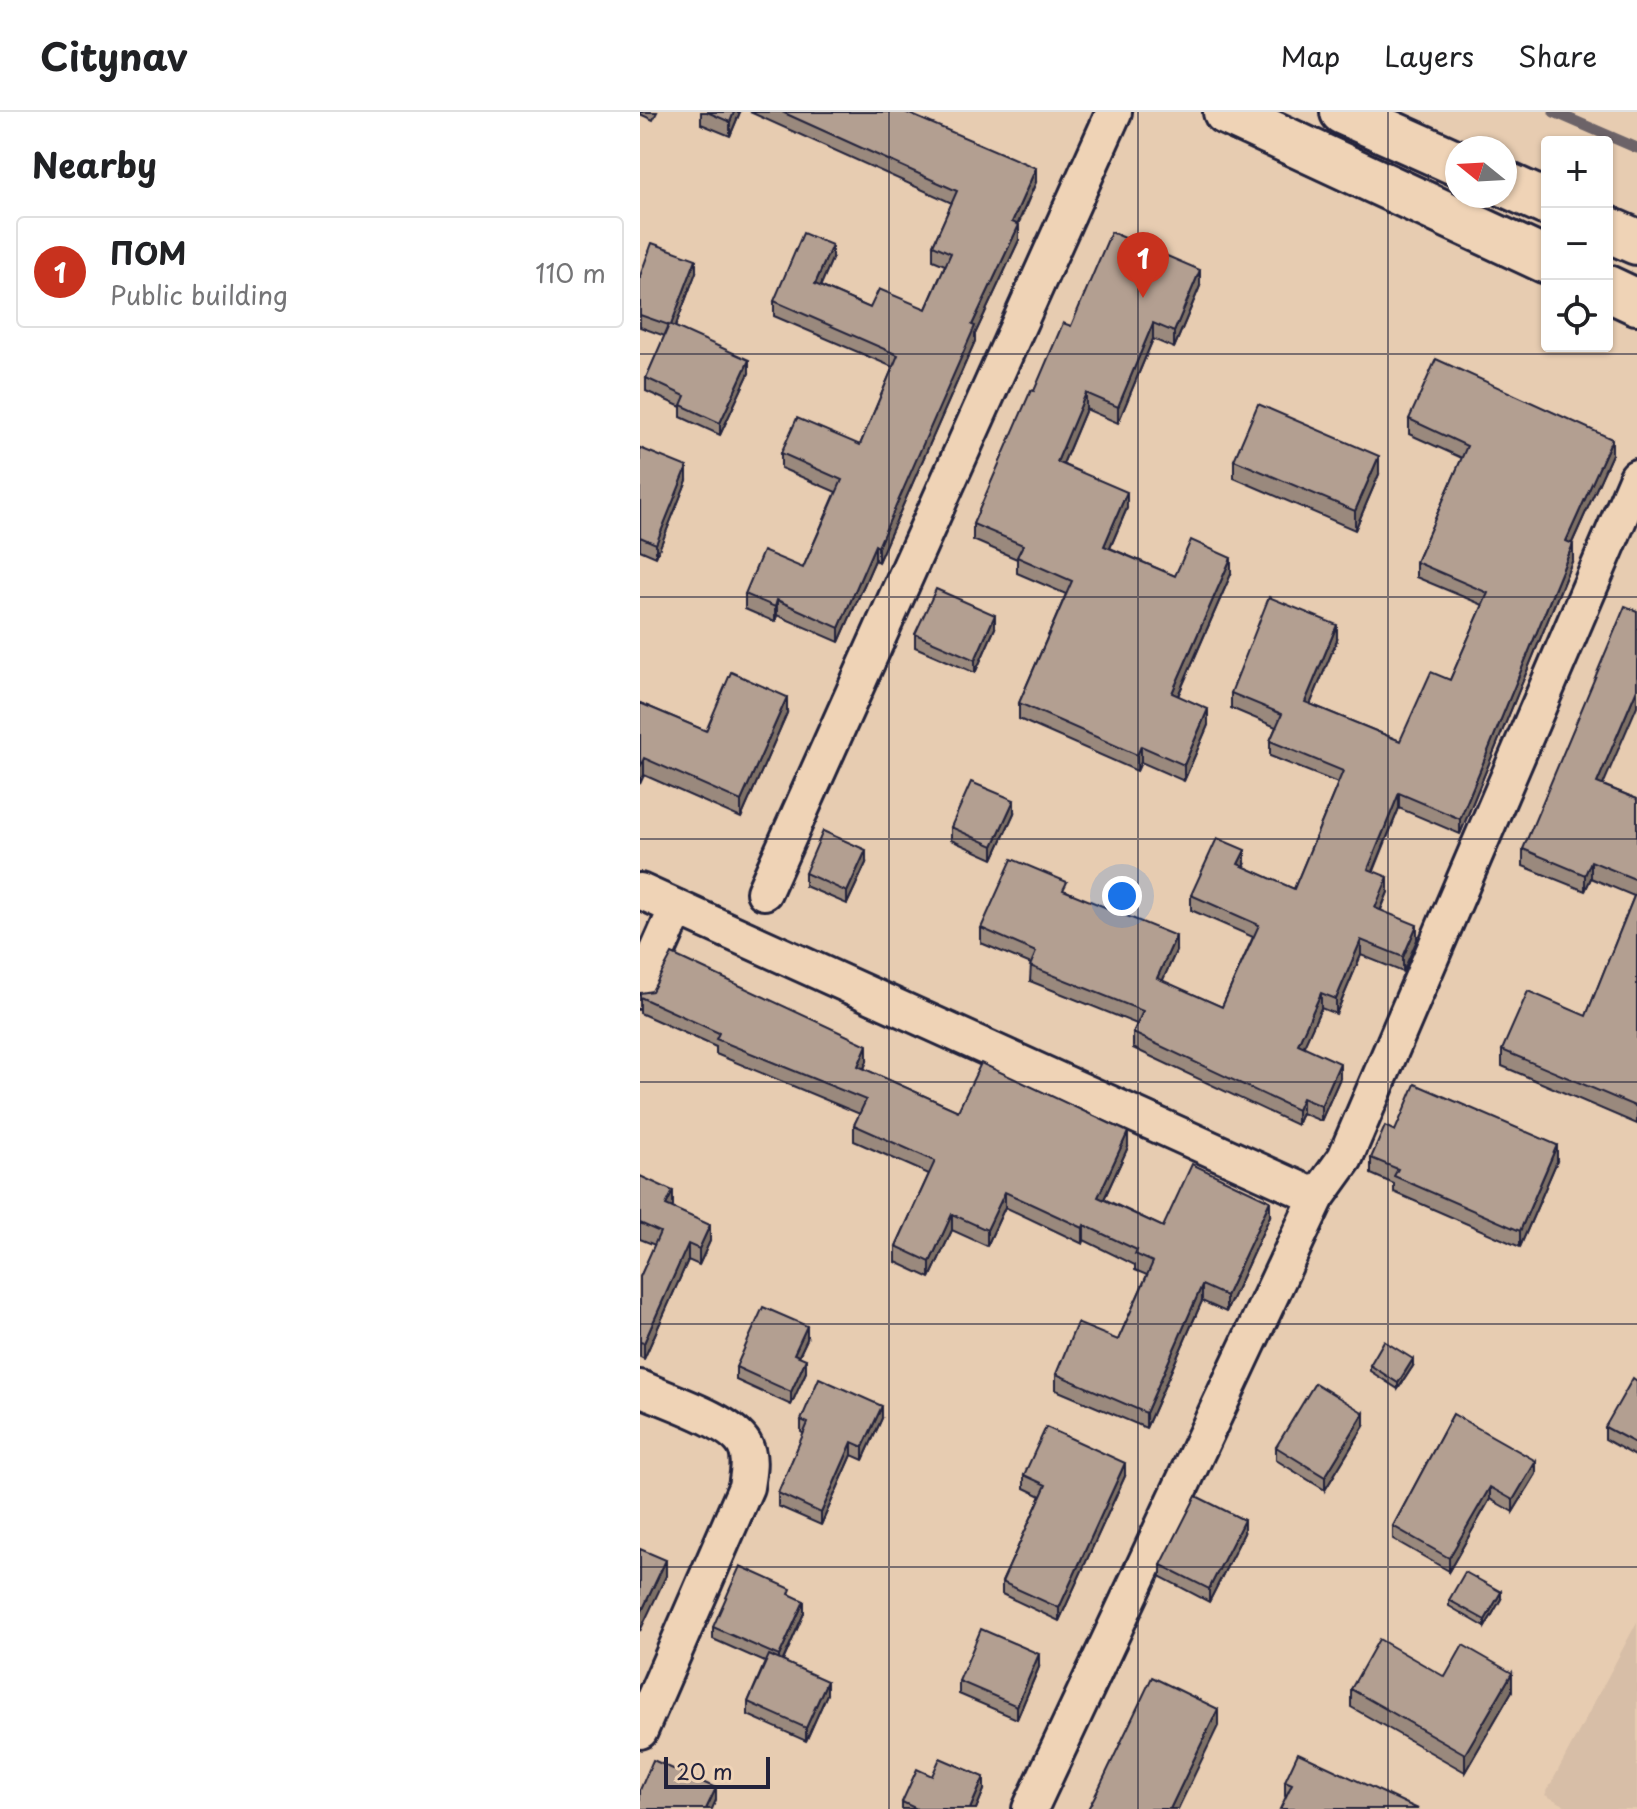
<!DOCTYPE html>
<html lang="en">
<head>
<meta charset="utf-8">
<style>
  body { margin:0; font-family:"Playpen Sans",sans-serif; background:#f2f2f2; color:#202124 }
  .controls { position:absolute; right:24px; top:24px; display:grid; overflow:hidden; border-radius:8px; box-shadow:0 2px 6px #0004 }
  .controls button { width:72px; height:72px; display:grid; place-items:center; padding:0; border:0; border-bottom:2px solid #e0e0e0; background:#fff; color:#202124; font:40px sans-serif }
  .compass { position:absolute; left:805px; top:24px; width:72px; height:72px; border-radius:50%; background:#fff; box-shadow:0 2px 6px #0004; rotate:288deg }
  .scale { position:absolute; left:24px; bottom:20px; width:106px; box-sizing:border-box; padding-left:8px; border:4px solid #22223b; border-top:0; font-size:22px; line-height:28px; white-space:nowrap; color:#22223b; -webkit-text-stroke:6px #efd3b6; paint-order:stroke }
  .you { position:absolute; left:482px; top:784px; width:28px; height:28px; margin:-20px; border:6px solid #fff; border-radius:50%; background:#1a73e8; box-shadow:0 0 0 12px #1a73e833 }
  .badge { display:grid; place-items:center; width:52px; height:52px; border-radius:50%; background:#c8321e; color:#fff; font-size:26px; font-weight:700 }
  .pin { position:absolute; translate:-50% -66px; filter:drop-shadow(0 2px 4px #0008) }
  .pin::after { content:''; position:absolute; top:42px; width:28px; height:24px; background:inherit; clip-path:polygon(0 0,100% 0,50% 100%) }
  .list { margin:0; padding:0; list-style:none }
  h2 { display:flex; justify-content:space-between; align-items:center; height:104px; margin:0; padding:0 32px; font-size:34px }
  h2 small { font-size:26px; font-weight:400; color:#757577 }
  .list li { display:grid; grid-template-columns:52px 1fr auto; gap:24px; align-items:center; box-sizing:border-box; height:112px; margin:0 16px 16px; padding:0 16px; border:2px solid #e0e0e0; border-radius:8px }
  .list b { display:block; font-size:30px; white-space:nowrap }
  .list p { margin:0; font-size:26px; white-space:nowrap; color:#757577 }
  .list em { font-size:26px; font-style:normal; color:#757577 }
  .icon { flex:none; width:44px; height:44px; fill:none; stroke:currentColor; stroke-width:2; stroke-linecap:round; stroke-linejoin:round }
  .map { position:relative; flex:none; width:997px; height:1697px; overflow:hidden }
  header { display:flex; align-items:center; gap:48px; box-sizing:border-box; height:112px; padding:0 40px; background:#fff; border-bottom:2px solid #e0e0e0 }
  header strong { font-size:38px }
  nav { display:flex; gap:44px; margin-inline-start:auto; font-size:28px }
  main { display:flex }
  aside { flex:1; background:#fff }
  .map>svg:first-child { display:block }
  .built { fill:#d7bea7 }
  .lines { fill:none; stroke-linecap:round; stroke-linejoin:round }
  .stream { stroke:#6c6368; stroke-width:11 }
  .minor-casing { stroke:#22223b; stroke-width:40 }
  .highway-casing { stroke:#22223b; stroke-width:50 }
  .minor { stroke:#efd3b6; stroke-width:34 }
  .highway { stroke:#efd3b6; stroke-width:44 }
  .wall { fill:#9a897d; stroke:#22223b; stroke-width:2 }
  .shaded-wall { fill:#7d6f66; stroke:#22223b; stroke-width:2 }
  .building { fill:#b39f91; stroke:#22223b; stroke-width:2 }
  .grid { fill:none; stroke:#22223b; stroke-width:2; stroke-opacity:0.55 }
</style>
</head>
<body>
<header>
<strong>Citynav</strong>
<nav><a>Map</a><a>Layers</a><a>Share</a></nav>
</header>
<main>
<aside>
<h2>Nearby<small></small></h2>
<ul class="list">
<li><span class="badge">1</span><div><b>ПОМ</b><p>Public building</p></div><em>110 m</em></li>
</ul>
</aside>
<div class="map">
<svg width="997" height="1697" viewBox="0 0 997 1697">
  <rect width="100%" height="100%" fill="#e7ccb1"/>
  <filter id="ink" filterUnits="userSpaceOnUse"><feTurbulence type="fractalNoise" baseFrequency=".0125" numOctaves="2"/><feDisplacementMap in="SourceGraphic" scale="16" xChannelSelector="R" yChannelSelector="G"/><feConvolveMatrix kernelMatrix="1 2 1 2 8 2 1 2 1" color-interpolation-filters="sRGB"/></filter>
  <g filter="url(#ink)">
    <path class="built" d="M997,1510V1697H932L905,1683Z"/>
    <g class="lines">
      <path class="stream" d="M914,0L997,36"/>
      <defs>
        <g id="minor">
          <path d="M0,779L677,1085"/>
          <path d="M124,780L474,0"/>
          <path d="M0,879L37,796"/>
          <path d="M0,1276C26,1288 90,1308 104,1332C112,1345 108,1361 106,1375L0,1619"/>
          <path d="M390,1697L677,1085L705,1046L997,365"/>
        </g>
        <g id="highway">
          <path d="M586,0L907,149"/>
          <path d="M703,0L817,51"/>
          <path d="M865,72L907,91"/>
          <path d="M967,117L997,130"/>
          <path d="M967,176L997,190"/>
        </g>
      </defs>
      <use href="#minor" class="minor-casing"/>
      <use href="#highway" class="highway-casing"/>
      <use href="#minor" class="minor"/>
      <use href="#highway" class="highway"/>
    </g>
    <g class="wall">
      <path d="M0,0H17L13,8L0,2Z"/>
      <path d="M61,0H100L90,24L61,12Z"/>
      <path d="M110,0H265L396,70L378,113L379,128L335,222V229L238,450L235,448L199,530L137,503L135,510L105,497V482L163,456L196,380L141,356V341L220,333L253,255L134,204V189L192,147L180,174L230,196L286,197L305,153L293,148V133L312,91Z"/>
      <path d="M56,160L35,215L109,261L80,323L41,305V295L6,279V266L25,224L0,215V164Z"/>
      <path d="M560,174L534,236L513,227L478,311L446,297L423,352L487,396L470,436L535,464L591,462L538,584L568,613L544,669L501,650L497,659L379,607V591L426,482L377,461V447L333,428V412L394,279L431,214Z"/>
      <path d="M769,307L972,342L932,431L933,447L820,722L759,696L734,759L748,780L741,798L777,828L763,860L721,843L696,902L681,896L663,935L700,966L681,1009L662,1001L657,1013L493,936V921L497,912L390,869L391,852L341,831V816L427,779L536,839L522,869L582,895L613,825L551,798V783L605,753L604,755L654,777L698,671L630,644V629L636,615L591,596V581L697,528L670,592L760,629L810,568L843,493L776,465V450L822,346L769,322Z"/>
      <path d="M0,336L47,368L16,445L0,438Z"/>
      <path d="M594,348L739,362L715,418L594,366Z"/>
      <path d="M355,516L335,561L275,535V522Z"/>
      <path d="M0,591L66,619L147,601L101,706L4,663Z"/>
      <path d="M963,673L997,687V1012L862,954V938L946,904L994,784L951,766L945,779L883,754V737Z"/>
      <path d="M374,701L353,747L311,728V715Z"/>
      <path d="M226,751L207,792L165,774V761Z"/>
      <path d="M0,881L227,949L224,957L318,999L488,1035L464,1087L523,1115L630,1104L586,1200L562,1189L506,1316L416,1278V1262L478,1228L507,1163L495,1158V1153L444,1128L443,1132L365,1095L347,1134L312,1118L290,1166L256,1150V1134L289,1062L214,1029V1013L220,1002L76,942V935L0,901Z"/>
      <path d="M755,1019L917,1049L880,1135L754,1080V1072L731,1062V1046Z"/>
      <path d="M0,1064L33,1094L32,1096L70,1129L59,1153L48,1148L4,1247L0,1245V1165L15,1133L0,1127Z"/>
      <path d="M167,1227L159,1244L166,1260L151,1293L96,1268V1255Z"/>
      <path d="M730,1253L773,1254L758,1277L730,1259Z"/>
      <path d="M997,1269V1345L965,1327V1315Z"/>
      <path d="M813,1302L896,1362L873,1400L850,1387L809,1459L753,1427V1414Z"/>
      <path d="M242,1306L223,1348L212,1343L181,1413L138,1394V1381L164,1322L161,1320V1308Z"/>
      <path d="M724,1314L685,1378L636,1348V1335Z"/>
      <path d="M384,1363L485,1364L419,1509L362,1482V1470L401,1384L384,1376Z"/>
      <path d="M604,1421L569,1490L521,1465V1453Z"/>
      <path d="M151,1483L164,1501L143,1549L187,1582L166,1629L108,1603V1590L125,1550L73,1527V1515Z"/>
      <path d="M861,1487L845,1515L809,1494V1488Z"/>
      <path d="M399,1555L377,1607L319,1582V1569Z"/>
      <path d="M805,1565L872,1579L825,1660L711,1595V1577Z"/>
      <path d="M292,1664L344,1678L336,1697H262V1690Z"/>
      <path d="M645,1669L778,1697L646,1685L645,1684Z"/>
    </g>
    <g class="shaded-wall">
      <path d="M94,0H100L90,24V10Z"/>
      <path d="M396,56V70L372,125V110Z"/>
      <path d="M379,113V128L335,222V229L238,450V435L332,213Z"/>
      <path d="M192,133V147L175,187V172Z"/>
      <path d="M56,147V160L31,226V213Z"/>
      <path d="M560,158V174L534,236V220Z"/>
      <path d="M513,211V227L478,311V295Z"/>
      <path d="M109,248V261L80,323V311Z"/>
      <path d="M446,281V297L417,366V350Z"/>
      <path d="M972,327V342L926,444V429Z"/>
      <path d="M739,344V362L715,418V399Z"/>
      <path d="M47,355V368L16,445V432Z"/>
      <path d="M487,380V396L464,450V434Z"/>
      <path d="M933,432V447L820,722V707Z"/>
      <path d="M235,433V448L199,530V516Z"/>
      <path d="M591,446V462L532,597V581Z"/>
      <path d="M137,488V503L135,510V495Z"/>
      <path d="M355,503V516L335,561V548Z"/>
      <path d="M697,513V528L665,605V590Z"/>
      <path d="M997,577V594L957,687V671Z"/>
      <path d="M147,585V601L101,706V689Z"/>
      <path d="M568,597V613L544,669V653Z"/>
      <path d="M501,634V650L497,659V643Z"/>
      <path d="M4,646V663L0,672V655Z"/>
      <path d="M759,681V696L728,772V757Z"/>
      <path d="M374,688V701L353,747V734Z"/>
      <path d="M226,738V751L207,792V780Z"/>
      <path d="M605,738V753L598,767V752Z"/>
      <path d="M951,749V766L945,779V763Z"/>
      <path d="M748,765V780L735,811V796Z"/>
      <path d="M777,813V828L763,860V845Z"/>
      <path d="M536,824V839L517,881V866Z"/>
      <path d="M721,828V843L696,902V887Z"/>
      <path d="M681,881V896L658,947V932Z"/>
      <path d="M227,933V949L218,970V954Z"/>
      <path d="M700,951V966L681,1009V994Z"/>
      <path d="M662,986V1001L657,1013V998Z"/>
      <path d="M488,1020V1035L458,1100V1085Z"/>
      <path d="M917,1033V1049L880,1135V1119Z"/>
      <path d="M33,1079V1094L26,1109V1093Z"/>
      <path d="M365,1080V1095L347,1134V1118Z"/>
      <path d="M630,1089V1104L586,1200V1184Z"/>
      <path d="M312,1102V1118L290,1166V1150Z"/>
      <path d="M70,1113V1129L59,1153V1137Z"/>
      <path d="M444,1113V1128L443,1132V1116Z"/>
      <path d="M48,1132V1148L4,1247V1231Z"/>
      <path d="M562,1173V1189L506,1316V1301Z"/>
      <path d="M167,1214V1227L154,1254V1242Z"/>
      <path d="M166,1247V1260L151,1293V1280Z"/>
      <path d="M773,1247V1254L758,1277V1271Z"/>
      <path d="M242,1294V1306L223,1348V1335Z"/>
      <path d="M724,1301V1314L685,1378V1365Z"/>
      <path d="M212,1330V1343L181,1413V1401Z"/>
      <path d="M896,1349V1362L873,1400V1388Z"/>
      <path d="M485,1351V1364L419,1509V1496Z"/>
      <path d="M850,1375V1387L809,1459V1446Z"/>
      <path d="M604,1408V1421L569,1490V1477Z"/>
      <path d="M26,1448V1464L0,1519V1503Z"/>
      <path d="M861,1480V1487L845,1515V1508Z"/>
      <path d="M164,1489V1501L139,1557V1544Z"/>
      <path d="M399,1542V1555L377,1607V1594Z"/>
      <path d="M872,1561V1579L825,1660V1642Z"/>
      <path d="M187,1569V1582L166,1629V1616Z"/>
      <path d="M578,1597V1614L538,1697H530Z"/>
      <path d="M344,1665V1678L336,1697H330Z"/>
      <path d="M76,1676V1688L72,1697H66Z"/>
    </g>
    <g class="building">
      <path d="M67,0H94L90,10Z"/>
      <path d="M142,0H265L396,56L372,110L379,113L332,213L335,214L238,435L235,433L199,516L137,488L135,495L105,482L123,439L163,456L202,368L141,341L157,306L220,333L258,243L134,189L163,121L192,133L175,172L230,196L239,177L286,197L311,141L293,133L317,79Z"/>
      <path d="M471,120L560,158L534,220L513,211L478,295L446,281L417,350L487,380L464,434L535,464L551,428L591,446L532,581L568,597L544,653L501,634L497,643L379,591L432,469L377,445L383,433L333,412L391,278L394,279L423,211L431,214Z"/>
      <path d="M12,131L56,147L31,213L109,248L80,311L41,293L45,284L6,266L29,213L0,203V164Z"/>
      <path d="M796,247L972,327L926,429L933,432L820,707L759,681L728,757L748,765L735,796L777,813L763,845L721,828L696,887L681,881L658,932L700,951L681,994L662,986L657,998L493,921L503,899L390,854L396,840L341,816L372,747L427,770L423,778L536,824L517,866L582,895L619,813L551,783L577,726L605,738L598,752L654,777L703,659L630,629L642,602L591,581L629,485L697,513L665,590L760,629L791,560L810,568L848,481L776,450L827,334L769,307Z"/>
      <path d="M618,292L739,344L715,399L594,348Z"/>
      <path d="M0,336L47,355L16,432L0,425Z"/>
      <path d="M296,477L355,503L335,548L275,522Z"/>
      <path d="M985,494L997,499V577L957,671L997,687V768L951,749L945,763L883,737Z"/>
      <path d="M91,560L147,585L101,689L4,646L0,655V591L66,619Z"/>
      <path d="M331,670L374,688L353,734L311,715Z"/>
      <path d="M183,719L226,738L207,780L165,761Z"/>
      <path d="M997,777V995L862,938L888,879L946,904Z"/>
      <path d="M32,842L227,933L218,954L318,999L341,951L488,1020L458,1085L523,1115L552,1052L630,1089L586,1184L562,1173L506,1301L416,1262L437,1211L478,1228L513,1150L495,1142L497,1138L444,1113L443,1116L365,1080L347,1118L312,1102L290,1150L256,1134L295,1049L214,1013L226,988L76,927L79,921L0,885V881L12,879Z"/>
      <path d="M775,972L917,1033L880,1119L754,1064L758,1057L731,1046L745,1014L755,1019Z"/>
      <path d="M0,1064L33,1079L26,1093L70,1113L59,1137L48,1132L4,1231L0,1230V1165L20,1120L0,1111Z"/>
      <path d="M123,1195L167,1214L154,1242L166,1247L151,1280L96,1255Z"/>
      <path d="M744,1229L773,1247L758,1271L730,1253Z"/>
      <path d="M179,1266L242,1294L223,1335L212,1330L181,1401L138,1381L168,1311L161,1308Z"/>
      <path d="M993,1266L997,1269V1332L965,1315Z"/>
      <path d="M675,1271L724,1301L685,1365L636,1335Z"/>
      <path d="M813,1302L896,1349L873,1388L850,1375L809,1446L753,1414Z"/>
      <path d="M406,1315L485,1351L419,1496L362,1470L406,1373L384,1363Z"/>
      <path d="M556,1384L604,1408L569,1477L521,1453Z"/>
      <path d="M0,1437L26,1448L0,1503Z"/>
      <path d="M100,1454L151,1477L149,1482L164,1489L139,1544L73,1515Z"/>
      <path d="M825,1460L861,1480L845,1508L809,1488Z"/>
      <path d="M341,1517L399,1542L377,1594L319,1569Z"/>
      <path d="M739,1527L805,1565L823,1533L872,1561L825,1642L711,1577Z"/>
      <path d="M129,1543L187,1569L166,1616L108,1590Z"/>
      <path d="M512,1565L578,1597L531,1695L530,1697H448L459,1676Z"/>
      <path d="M658,1641L778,1697H640L652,1672L645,1669Z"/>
      <path d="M300,1646L344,1665L330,1697H277L262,1690L277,1657L292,1664Z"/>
      <path d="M13,1648L76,1676L66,1697H0V1678Z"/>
    </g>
  </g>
  <path class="grid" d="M249,0V1697M498,0V1697M748,0V1697M0,242H997M0,485H997M0,727H997M0,970H997M0,1212H997M0,1455H997"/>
</svg>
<div class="controls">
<button>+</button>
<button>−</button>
<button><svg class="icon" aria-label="locate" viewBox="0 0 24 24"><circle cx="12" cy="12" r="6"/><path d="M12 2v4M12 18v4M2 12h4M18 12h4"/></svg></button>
</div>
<svg class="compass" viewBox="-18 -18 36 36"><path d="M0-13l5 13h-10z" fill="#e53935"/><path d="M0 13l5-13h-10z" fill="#757577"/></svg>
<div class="scale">20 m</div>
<div class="you"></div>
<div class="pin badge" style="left:503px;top:186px">1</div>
</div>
</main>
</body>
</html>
